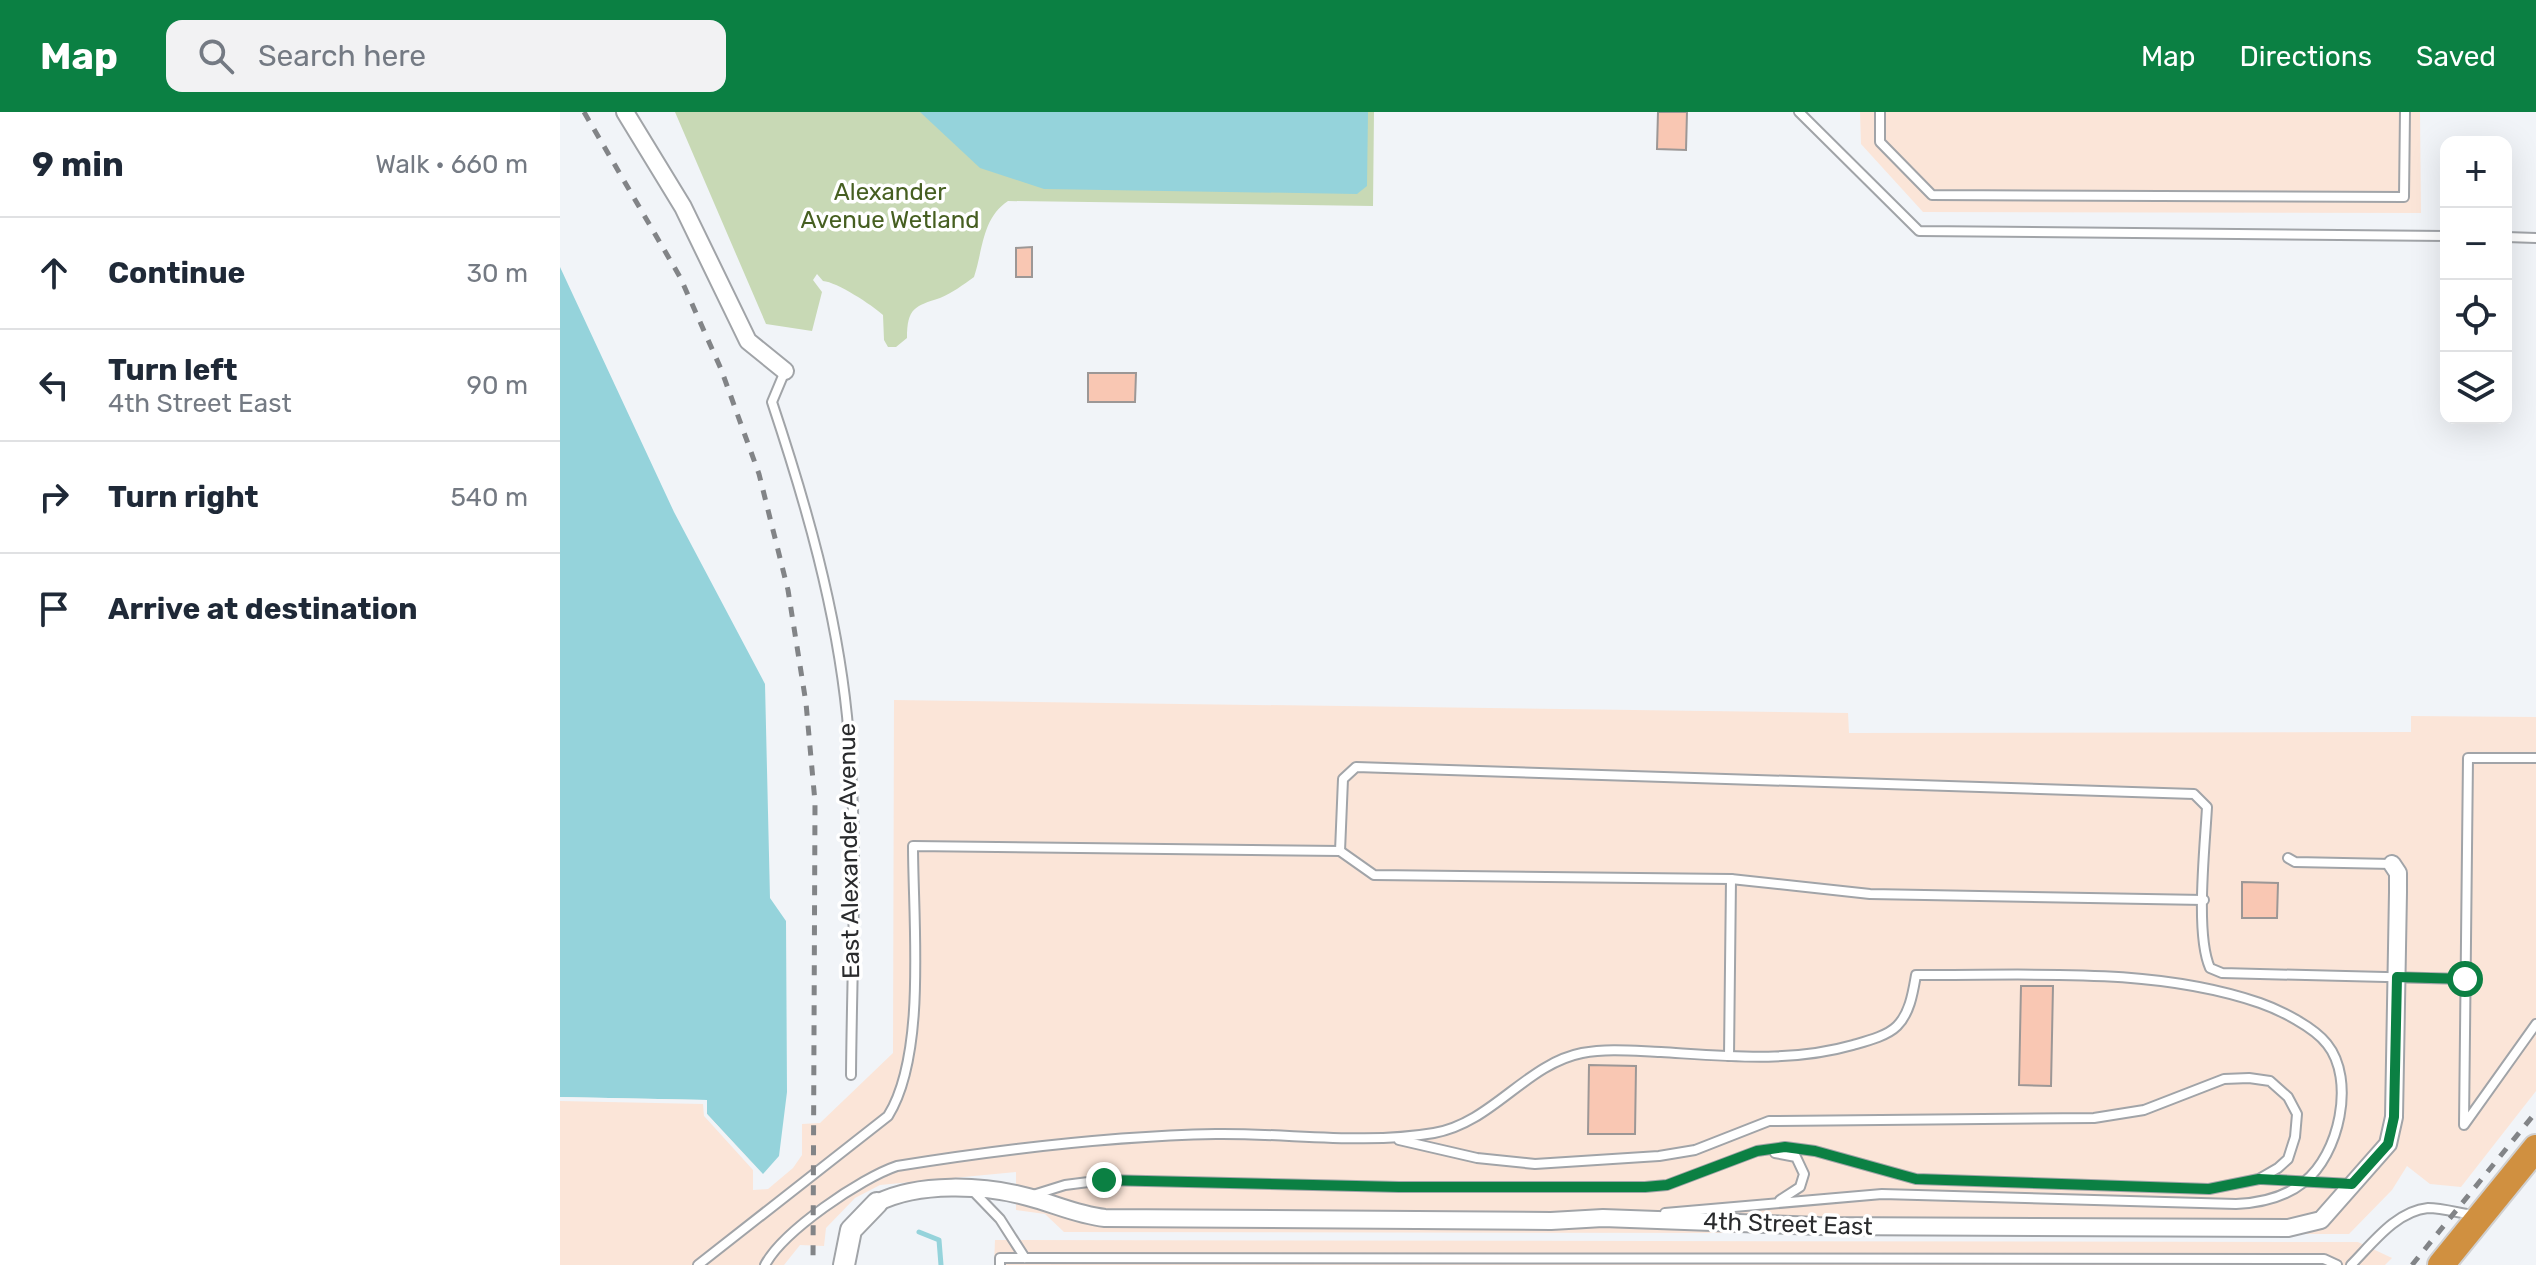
<!DOCTYPE html>
<html lang="en">
<head>
<meta charset="utf-8">
<style>
  body { margin:0; font-family:Rubik,sans-serif; background:#f2f2f3; color:#1f2937 }
  .controls { position:absolute; right:24px; top:24px; display:grid; overflow:hidden; border-radius:16px; box-shadow:0 8px 32px #0002 }
  .controls button { width:72px; height:72px; display:grid; place-items:center; padding:0; border:0; border-bottom:2px solid #e0e1e3; background:#fff; color:#1f2937; font:40px sans-serif }
  .stop { position:absolute; width:24px; height:24px; margin:-18px; border:6px solid #0b8043; border-radius:50%; background:#fff }
  .stop.end { background:#0b8043; border-color:#fff; box-shadow:0 2px 8px #0008 }
  .list { margin:0; padding:0; list-style:none }
  h2 { display:flex; justify-content:space-between; align-items:center; height:104px; margin:0; padding:0 32px; font-size:34px }
  h2 small { font-size:26px; font-weight:400; color:#747a83 }
  .list li { display:grid; grid-template-columns:52px 1fr auto; gap:24px; align-items:center; box-sizing:border-box; height:112px; padding:0 32px; border-top:2px solid #e0e1e3 }
  .list b { display:block; font-size:30px; white-space:nowrap }
  .list p { margin:0; font-size:26px; white-space:nowrap; color:#747a83 }
  .list em { font-size:26px; font-style:normal; color:#747a83 }
  .icon { flex:none; width:44px; height:44px; fill:none; stroke:currentColor; stroke-width:2; stroke-linecap:round; stroke-linejoin:round }
  .map { position:relative; flex:none; width:1976px; height:1153px; overflow:hidden }
  header { display:flex; align-items:center; gap:48px; box-sizing:border-box; height:112px; padding:0 40px; background:#0b8043; color:#fff }
  header strong { font-size:38px }
  nav { display:flex; gap:44px; margin-inline-start:auto; font-size:28px }
  .search { width:560px; height:72px; background:#f2f2f3; display:flex; align-items:center; gap:20px; box-sizing:border-box; padding:0 28px; border-radius:16px; color:#747a83; font-size:30px }
  main { display:flex }
  aside { flex:1; background:#fff }
  .map>svg:first-child { display:block }
  .industrial { fill:#fbe5d8 }
  .green { fill:#c8d9b5 }
  .water { fill:#95d3db }
  .pier { fill:#f1f4f8 }
  .lines { fill:none; stroke-linecap:round; stroke-linejoin:round }
  .stream { stroke:#95d3db; stroke-width:5 }
  .building { fill:#f9c7b3; stroke:#9c9796; stroke-width:2 }
  .service-casing { stroke:#a1a4a8; stroke-width:12 }
  .minor-casing { stroke:#a1a4a8; stroke-width:20 }
  .tertiary-casing { stroke:#a1a4a8; stroke-width:24 }
  .trunk-casing { stroke:#d0d0d1; stroke-width:30 }
  .service { stroke:#fff; stroke-width:8 }
  .minor { stroke:#fff; stroke-width:16 }
  .tertiary { stroke:#fff; stroke-width:20 }
  .trunk { stroke:#d09040; stroke-width:26 }
  .rail { stroke:#828487; stroke-width:5; stroke-dasharray:10 10; stroke-linecap:butt }
  .route { stroke:#0b8043; stroke-width:10 }
  .labels { text-anchor:middle; dominant-baseline:central; stroke-width:7; stroke-linejoin:round; paint-order:stroke }
  .park-label { font-size:24px; fill:#465f21; stroke:#fff }
  .street-label { font-size:24px; fill:#2a2b2d; stroke:#fff }
</style>
</head>
<body>
<header>
<strong>Map</strong>
<div class="search"><svg class="icon" aria-label="search" viewBox="0 0 24 24"><circle cx="10" cy="10" r="6"/><path d="M15 15l6 6"/></svg>Search here</div>
<nav><a>Map</a><a>Directions</a><a>Saved</a></nav>
</header>
<main>
<aside>
<h2>9 min<small>Walk · 660 m</small></h2>
<ul class="list">
<li><svg class="icon" aria-label="ahead" viewBox="0 0 24 24"><path d="M12 20V5M6 11l6-6 6 6"/></svg><div><b>Continue</b></div><em>30 m</em></li>
<li><svg class="icon" aria-label="left" viewBox="0 0 24 24"><path d="M17 20v-9H6M10 6l-5 5 5 5"/></svg><div><b>Turn left</b><p>4th Street East</p></div><em>90 m</em></li>
<li><svg class="icon" aria-label="right" viewBox="0 0 24 24"><path d="M7 20v-9h11M14 6l5 5-5 5"/></svg><div><b>Turn right</b></div><em>540 m</em></li>
<li><svg class="icon" aria-label="arrive" viewBox="0 0 24 24"><path d="M6 21V4h12l-3 4 3 4H6"/></svg><div><b>Arrive at destination</b></div></li>
</ul>
</aside>
<div class="map">
<svg width="1976" height="1153" viewBox="0 0 1976 1153">
  <rect width="100%" height="100%" fill="#f1f4f8"/>
  <g class="industrial">
    <path d="M1300,0H1860L1861,101L1363,100L1301,32Z"/>
    <path d="M334,588L1288,601L1289,621L1851,620V604L1976,605V979L1901,1075L1870,1072L1847,1054L1832,1078L1789,1122L504,1120L485,1102L456,1098V1060L320,1073L295,1086L266,1116L264,1134L240,1133L224,1153H0V985L147,988V1002L193,1052V1078L208,1077L233,1056L242,1043V1012L260,1011L333,941Z"/>
    <path d="M435,1128L1798,1130L1832,1146L1825,1153H434Z"/>
  </g>
  <path class="green" d="M115,0H814L813,94L448,89C422,106 423,138 414,165C403,173 392,181 380,186C355,194 347,196 347,226L336,235H328L324,228L323,203C312,193 277,170 263,169L257,162L253,168L262,180L252,219L206,212Z"/>
  <g class="water">
    <path d="M360,0H808L807,74L797,82L484,77L420,56Z"/>
    <path d="M0,155L114,400L205,572L210,786L226,809L227,980L219,1044L203,1062L147,1002V988L0,985Z"/>
  </g>
  <path class="pier" d="M0,985L147,988V1002L193,1052V1058L144,1004L143,992L0,989Z"/>
  <g class="lines">
    <path class="stream" d="M359,1120L379,1128L381,1153"/>
  </g>
  <g class="building">
    <path d="M1098,0H1127L1126,38L1097,37Z"/>
    <path d="M472,135V165H456V136Z"/>
    <path d="M528,261H576L575,290H528Z"/>
    <path d="M1682,770L1718,771L1717,806H1682Z"/>
    <path d="M1461,874H1493L1491,974L1459,973Z"/>
    <path d="M1029,953L1076,954L1075,1022H1028Z"/>
  </g>
  <g class="lines">
    <defs>
      <g id="service">
        <path d="M1239,0L1359,119L1886,124"/>
        <path d="M1320,0V30L1372,83L1844,85L1845,0"/>
        <path d="M1946,125L1976,126"/>
        <path d="M225,259L212,290C246,392 276,496 287,604C299,722 292,843 291,963"/>
        <path d="M1976,646H1908L1904,1013L1976,912"/>
        <path d="M780,739L783,667L796,655L1634,682L1647,695C1645,734 1635,823 1650,856L1662,861L1905,867"/>
        <path d="M1728,746L1735,750L1832,752"/>
        <path d="M1169,944L1171,767"/>
        <path d="M1215,1041L1236,1045L1244,1062L1240,1075L1220,1088"/>
        <path d="M1701,1067L1791,1072"/>
        <path d="M413,1079L440,1107L465,1146"/>
        <path d="M473,1083L505,1073L544,1068L839,1075H1085L1107,1073L1197,1039L1225,1035L1255,1039L1356,1067L1649,1077L1699,1067L1718,1056L1728,1047L1735,1025L1737,1002L1728,985L1710,969L1689,966L1664,967L1584,998L1534,1006L1209,1009L1135,1038L1099,1044L975,1052L917,1046L839,1028"/>
        <path d="M138,1153L328,1004C367,942 353,809 353,734L780,739L814,763L1171,767L1310,782L1644,788"/>
        <path d="M205,1153C223,1119 301,1066 337,1054C443,1037 549,1024 656,1022C729,1021 803,1033 874,1021C932,1011 966,952 1022,941C1048,936 1075,939 1101,940C1166,944 1230,951 1293,933C1307,929 1327,924 1337,914C1350,901 1353,880 1356,863C1468,864 1592,854 1700,891C1720,898 1754,915 1767,932C1796,968 1779,1043 1744,1070C1724,1086 1701,1091 1676,1092L1322,1082L1105,1101"/>
        <path d="M440,1153V1146H465L1764,1147L1777,1153"/>
        <path d="M1791,1153C1812,1132 1836,1099 1868,1096C1882,1096 1899,1101 1913,1103"/>
      </g>
      <g id="minor">
        <path d="M65,0L123,95L188,229L225,259"/>
        <path d="M317,1091C358,1070 424,1073 468,1085C495,1092 517,1103 545,1106L991,1109L1043,1106L1259,1114L1728,1116L1761,1108L1828,1032L1834,1005L1838,780V761L1832,752"/>
      </g>
      <path id="tertiary" d="M284,1153L291,1118L317,1091"/>
      <path id="trunk" d="M1881,1153L1976,1036"/>
    </defs>
    <use href="#service" class="service-casing"/>
    <use href="#minor" class="minor-casing"/>
    <use href="#tertiary" class="tertiary-casing"/>
    <use href="#trunk" class="trunk-casing"/>
    <use href="#service" class="service"/>
    <use href="#minor" class="minor"/>
    <use href="#tertiary" class="tertiary"/>
    <use href="#trunk" class="trunk"/>
    <g class="rail">
      <path d="M24,0L120,165L161,257L199,362L228,478L246,591L255,690L253,1153"/>
      <path d="M1852,1153L1976,1000"/>
    </g>
  </g>
  <g class="lines">
    <path class="route" d="M544,1068L839,1075H1085L1107,1073L1197,1039L1225,1035L1255,1039L1356,1067L1649,1077L1699,1067L1792,1072L1828,1032L1834,1005L1837,865L1905,867"/>
  </g>
  <g class="labels">
    <g class="park-label">
      <text x="330" y="80">Alexander<tspan x="330" dy="28">Avenue Wetland</tspan></text>
    </g>
    <g class="street-label">
      <text transform="translate(289 739) rotate(-91)">East Alexander Avenue</text>
      <text transform="translate(1228 1112) rotate(2)">4th Street East</text>
    </g>
  </g>
</svg>
<div class="controls">
<button>+</button>
<button>−</button>
<button><svg class="icon" aria-label="locate" viewBox="0 0 24 24"><circle cx="12" cy="12" r="6"/><path d="M12 2v4M12 18v4M2 12h4M18 12h4"/></svg></button>
<button><svg class="icon" aria-label="layers" viewBox="0 0 24 24"><path d="M12 4l9 5-9 5-9-5zM3 14l9 5 9-5"/></svg></button>
</div>
<div class="stop" style="left:1905px;top:867px"></div>
<div class="stop end" style="left:544px;top:1068px"></div>
</div>
</main>
</body>
</html>
